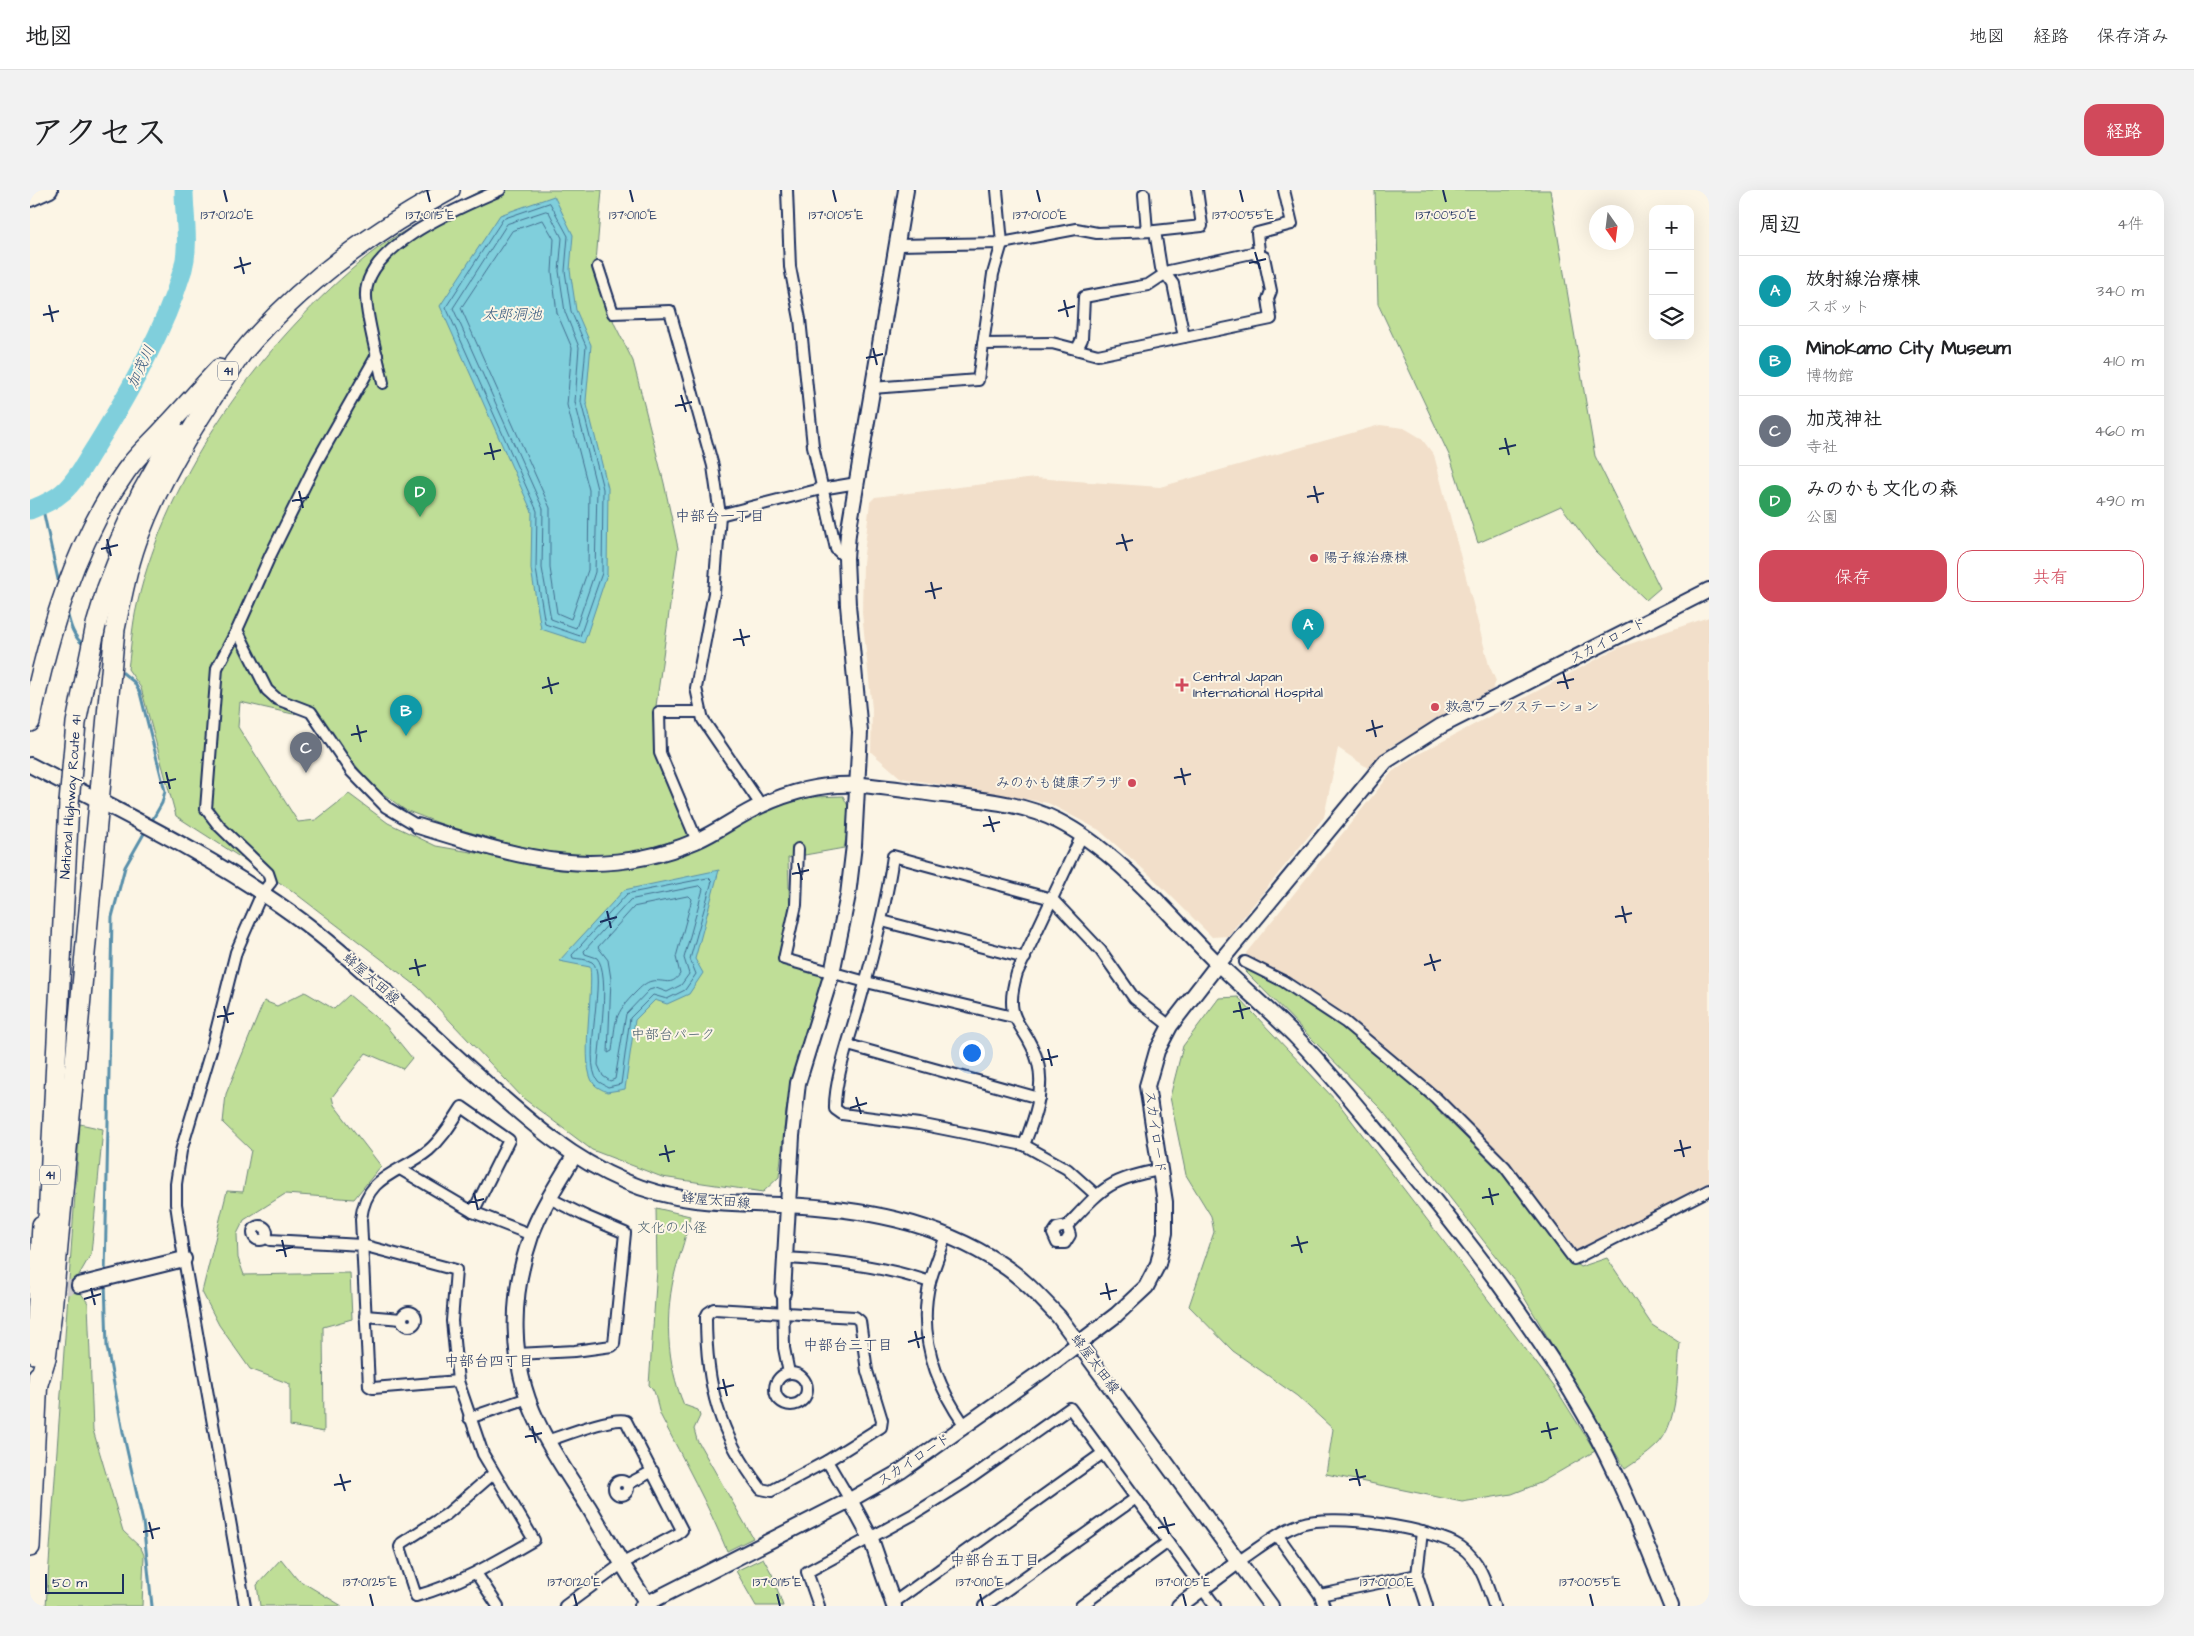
<!DOCTYPE html>
<html lang="ja">
<head>
<meta charset="utf-8">
<style>
  body { margin:0; font-family:"Architects Daughter","Klee One",sans-serif; background:#f2f2f2; color:#202124 }
  .controls { position:absolute; right:15px; top:15px; display:grid; overflow:hidden; border-radius:10px; box-shadow:0 5px 20px #0002 }
  .controls button { width:45px; height:45px; display:grid; place-items:center; padding:0; border:0; border-bottom:1px solid #e0e0e0; background:#fff; color:#202124; font:25px sans-serif }
  .compass { position:absolute; left:1559px; top:15px; width:45px; height:45px; border-radius:50%; background:#fff; box-shadow:0 5px 20px #0002; rotate:166deg }
  .scale { position:absolute; left:15px; bottom:12px; width:79px; box-sizing:border-box; padding-left:5px; border:2px solid #1b2f5e; border-top:0; font-size:14px; line-height:18px; white-space:nowrap; color:#1b2f5e; -webkit-text-stroke:4px #fcf5e5; paint-order:stroke }
  .you { position:absolute; left:941px; top:862px; width:18px; height:18px; margin:-12px; border:4px solid #fff; border-radius:50%; background:#1a73e8; box-shadow:0 0 0 8px #1a73e833 }
  .badge { display:grid; place-items:center; width:32px; height:32px; border-radius:50%; background:#d1495b; color:#fff; font-size:16px; font-weight:700 }
  .pin { position:absolute; translate:-50% -41px; filter:drop-shadow(0 1px 2px #0008) }
  .pin::after { content:''; position:absolute; top:26px; width:18px; height:15px; background:inherit; clip-path:polygon(0 0,100% 0,50% 100%) }
  .list { margin:0; padding:0; list-style:none }
  h2 { display:flex; justify-content:space-between; align-items:center; height:65px; margin:0; padding:0 20px; font-size:21px }
  h2 small { font-size:16px; font-weight:400; color:#757577 }
  .list li { display:grid; grid-template-columns:32px 1fr auto; gap:15px; align-items:center; box-sizing:border-box; height:70px; padding:0 20px; border-top:1px solid #e0e0e0 }
  .list b { display:block; font-size:19px; white-space:nowrap }
  .list p { margin:0; font-size:16px; white-space:nowrap; color:#757577 }
  .list em { font-size:16px; font-style:normal; color:#757577 }
  .actions { display:flex; gap:10px; padding:15px 20px }
  .actions a { flex:1; padding:11px 0; border:1px solid #d1495b; border-radius:15px; text-align:center; font-size:18px; color:#d1495b }
  .actions .main { background:#d1495b; color:#fff }
  .icon { flex:none; width:28px; height:28px; fill:none; stroke:currentColor; stroke-width:2; stroke-linecap:round; stroke-linejoin:round }
  .map { position:relative; flex:none; width:1679px; height:1416px; overflow:hidden; border-radius:15px }
  header { display:flex; align-items:center; gap:30px; box-sizing:border-box; height:70px; padding:0 25px; background:#fff; border-bottom:1px solid #e0e0e0 }
  header strong { font-size:24px }
  nav { display:flex; gap:28px; margin-inline-start:auto; font-size:18px }
  .intro { display:flex; align-items:center; justify-content:space-between; box-sizing:border-box; height:120px; padding:0 30px }
  h1 { margin:0; font-size:35px }
  .button { padding:12px 22px; border-radius:15px; background:#d1495b; color:#fff; font-size:18px; font-weight:700 }
  main { display:flex; gap:30px; padding:0 30px }
  aside { flex:1; background:#fff; border-radius:15px; box-shadow:0 5px 20px #0002 }
  .map>svg:first-child { display:block }
  .built { fill:#f2dfca }
  .green { fill:#bfde97; stroke:#6d867a }
  .water { fill:#80cfdc; stroke:#588faa }
  .lines { fill:none; stroke-linecap:round; stroke-linejoin:round }
  .shore { stroke:#436f90; stroke-width:1 }
  .stream { stroke:#588faa; stroke-width:3 }
  .river { stroke:#80cfdc; stroke-width:19 }
  .secondary-tunnel { stroke:#cfcdca; stroke-width:14; stroke-dasharray:14 7; stroke-linecap:butt }
  .street-casing { stroke:#1b2f5e; stroke-width:14 }
  .secondary-casing { stroke:#1b2f5e; stroke-width:18 }
  .highway-casing { stroke:#1b2f5e; stroke-width:22 }
  .street { stroke:#fcf5e5; stroke-width:10 }
  .secondary { stroke:#fcf5e5; stroke-width:14 }
  .highway { stroke:#fcf5e5; stroke-width:19 }
  .highway-bridge-casing { stroke:#1b2f5e; stroke-width:22; stroke-linecap:butt }
  .highway-bridge { stroke:#fcf5e5; stroke-width:19 }
  .ticks { fill:none; stroke:#1b2f5e; stroke-width:2 }
  .poi-dot { fill:#d1495b; stroke:#fcf5e5; stroke-width:2 }
  .labels { text-anchor:middle; dominant-baseline:central; stroke-width:4; stroke-linejoin:round; paint-order:stroke }
  .shield { fill:#fcf5e5; stroke:#5e6a86; stroke-width:1 }
  .shield-label { font-size:12px; font-weight:bold; fill:#1b2f5e }
  .poi-label { font-size:14px; fill:#1b2f5e; stroke:#fcf5e5; text-anchor:start }
  .street-label { font-size:14px; fill:#1b2f5e; stroke:#fcf5e5 }
  .park-label { font-size:14px; fill:#445b6c; stroke:#fcf5e5 }
  .water-label { font-size:15px; font-style:italic; fill:#34577e; stroke:#fcf5e5 }
  .neighbourhood-label { font-size:15px; fill:#1b2f5e; stroke:#fcf5e5 }
  .ticks-label { font-size:12px; text-anchor:middle; fill:#1b2f5e; stroke:#fcf5e5; stroke-width:4; stroke-linejoin:round; paint-order:stroke }
</style>
</head>
<body>
<header>
<strong>地図</strong>
<nav><a>地図</a><a>経路</a><a>保存済み</a></nav>
</header>
<div class="intro"><h1>アクセス</h1><a class="button">経路</a></div>
<main>
<div class="map">
<svg width="1679" height="1416" viewBox="0 0 1679 1416">
  <rect width="100%" height="100%" fill="#fcf5e5"/>
  <filter id="ink" filterUnits="userSpaceOnUse"><feTurbulence type="fractalNoise" baseFrequency=".02" numOctaves="2"/><feDisplacementMap in="SourceGraphic" scale="10" xChannelSelector="R" yChannelSelector="G"/><feConvolveMatrix kernelMatrix="1 2 1 2 8 2 1 2 1" color-interpolation-filters="sRGB"/></filter>
  <g filter="url(#ink)">
    <g class="built">
      <path d="M1350,235L1374,238L1391,248L1404,265L1459,475L1466,491L1463,499L1360,557L1338,578L1308,558L1294,627L1198,746L1182,747L1122,687L1069,640L1018,613L871,588L841,562L842,519L832,423L833,373L840,312L845,307L1005,288L1130,297Z"/>
      <path d="M1679,427V992L1537,1067L1471,982L1350,864L1217,769L1216,763L1362,582L1383,567L1588,458Z"/>
    </g>
    <g class="green">
      <path d="M452,0H572L565,84L585,135L603,171L634,293L648,358L626,516L627,565L660,646L593,666L535,668L491,657L414,635L375,620L340,594L282,518L263,524L210,512L208,537L268,632L286,630L319,604L358,633L406,656L533,678L569,679L624,673L657,660L691,641L755,612L783,607L813,606L821,622L814,658L758,668L760,725L749,772L789,784L795,792L763,888L756,921L749,987L733,1002L632,987L562,960L493,908L388,797L261,700L146,626L111,498L98,479C101,458 102,436 107,415C138,280 234,150 340,64C372,39 416,19 452,0Z"/>
      <path d="M1345,0H1520L1565,266L1630,398L1616,410L1565,361L1531,316L1448,353L1420,267L1348,114Z"/>
      <path d="M1217,769L1280,811L1350,864L1471,982L1537,1067L1550,1077L1577,1068L1622,1135L1650,1153C1647,1183 1649,1235 1626,1256C1617,1265 1605,1272 1595,1279L1484,1090L1351,919L1215,781Z"/>
      <path d="M275,802L304,819L319,805L356,836L382,868L373,879L336,863L302,907L304,915L351,976L324,1009L255,1004L214,1030L207,1044L208,1068L214,1085L320,1083L322,1129L293,1137L294,1242L260,1236V1194L220,1179L189,1135L172,1102L197,1001L213,1002L221,960L193,933L196,904L234,811L247,816Z"/>
      <path d="M1208,807L1309,914L1526,1199L1565,1261L1510,1293L1482,1304L1432,1312L1296,1284L1303,1239L1267,1206L1203,1161L1159,1116L1184,1042L1181,1026L1156,985L1140,907L1153,856L1189,808Z"/>
      <path d="M50,934L73,939L61,1064L49,1085L50,1102L58,1113L63,1240L93,1341L111,1358L114,1365L112,1416H16Z"/>
      <path d="M626,1018L660,1026C657,1044 651,1061 646,1078C634,1123 636,1173 654,1215L668,1220L670,1226L664,1239L667,1250L723,1348L697,1361C678,1314 654,1271 631,1226C626,1216 628,1202 619,1195L627,1080Z"/>
      <path d="M733,1368L742,1384L753,1416H726L706,1381Z"/>
      <path d="M251,1369L267,1389L312,1416H230L227,1395Z"/>
    </g>
    <g class="water">
      <path d="M524,6L543,45L540,80L546,120L561,155L556,211L578,298L577,384L554,453L511,439L501,379L502,322L410,116L470,25Z"/>
      <path d="M689,680L665,769L673,783L659,804L637,814L625,810L605,830L595,899L577,902C573,900 566,897 564,894C549,876 564,804 560,777L529,771L594,700Z"/>
    </g>
    <g class="lines">
      <g class="shore">
        <path d="M520,13L538,46L535,81L541,121L556,156L551,212L573,299L572,383L550,446L515,434L506,379L507,321L416,117L473,29Z"/>
        <path d="M516,21L519,22L532,48L529,81L535,122L549,157L545,212L567,299L565,382L546,438L521,429L512,378L513,319L423,118L477,34Z"/>
        <path d="M513,30L524,49L522,82L527,123L542,158L537,215L559,300L558,380L541,429L527,423L520,378V318L431,118L482,41Z"/>
        <path d="M679,688L682,691L660,769L666,784L655,800L637,809L623,805L600,828L591,894L578,897C575,895 570,893 568,891C551,871 578,782 562,772C557,769 548,769 543,768L542,765L597,704Z"/>
        <path d="M670,696L673,699L654,768L659,784L651,795L637,802L626,798L619,800L596,824L585,889L580,891L573,886L568,875C569,852 581,784 567,768L555,764L554,761L600,710Z"/>
        <path d="M659,706L662,709L646,767L650,784C641,797 635,789 622,791C616,792 611,797 606,802C583,825 586,830 582,861L578,863L581,789L578,770L568,757L604,717Z"/>
      </g>
      <g class="stream">
        <path d="M12,315L29,394"/>
        <path d="M37,422C40,434 43,447 54,455"/>
        <path d="M88,479L104,492L110,503L135,601L132,613L120,634"/>
        <path d="M75,1086L82,727L95,677L116,640"/>
        <path d="M75,1092L77,1157L93,1242L113,1332L122,1416"/>
      </g>
      <path class="river" d="M0,320C12,315 23,311 33,302C47,290 56,271 66,256C100,201 134,141 153,79C160,53 154,26 154,0"/>
      <path class="secondary-tunnel" d="M15,1102L49,1095"/>
      <defs>
        <g id="street">
          <path d="M757,0L760,77L770,129L783,256L806,359L816,368"/>
          <path d="M1114,4L1117,41"/>
          <path d="M1125,41L1131,78L1143,94L1154,147"/>
          <path d="M868,55L972,53L1046,39L1067,43L1125,41L1172,36L1167,0"/>
          <path d="M1227,64L1229,61L1227,43L1262,34L1254,0"/>
          <path d="M568,77L583,123L640,121L683,276L690,325L684,403L666,498L673,530L731,615"/>
          <path d="M953,154L1022,153L1068,165L1241,129L1238,109L1241,101L1234,67L1222,63L1139,81L1118,95L1054,107L1052,149L1047,159"/>
          <path d="M353,193C348,167 337,133 336,107C333,56 431,17 470,0"/>
          <path d="M842,198L948,190L963,84L972,53L967,0"/>
          <path d="M690,325L791,299L827,293"/>
          <path d="M207,440L237,500L247,509L281,522L321,581L356,617L388,636"/>
          <path d="M667,651L630,563L629,522H671"/>
          <path d="M768,659L766,715L754,769L836,792L983,827"/>
          <path d="M852,731L995,768"/>
          <path d="M1215,772L1253,791L1315,832L1406,908L1475,977L1544,1069L1679,1000"/>
          <path d="M818,855L1009,908"/>
          <path d="M994,955C1004,930 1015,900 1008,873C997,831 971,836 987,783L1052,645"/>
          <path d="M370,979L443,1022L502,1045"/>
          <path d="M1066,1005L1037,979L994,955L889,934L812,924L805,919C804,890 821,844 829,815C843,766 856,717 863,666L1022,709L1071,761L1104,808L1140,836"/>
          <path d="M1037,1036L1027,1038L1023,1044L1027,1053H1035L1040,1045L1037,1036C1072,999 1078,989 1130,980"/>
          <circle cx="230" cy="1043" r="7"/>
          <path d="M916,1045C911,1061 904,1077 900,1092C887,1145 905,1193 935,1236"/>
          <path d="M236,1047L240,1050L332,1055L426,1080L422,1131L428,1191L453,1264L504,1350C466,1372 429,1394 386,1406L370,1357L372,1353L417,1324L463,1284"/>
          <path d="M754,1068C803,1070 853,1076 900,1092"/>
          <path d="M753,1103L754,1158L759,1183"/>
          <path d="M684,1119L825,1127L830,1131L837,1181L852,1230L851,1237L797,1271L741,1301L731,1299C689,1244 676,1196 676,1127L678,1123Z"/>
          <circle cx="379" cy="1129" r="7"/>
          <path d="M335,1126L372,1129"/>
          <path d="M487,1164L545,1161L582,1156L584,1154L595,1043L555,1026L519,1008"/>
          <circle cx="761" cy="1199" r="16"/>
          <path d="M428,1191L343,1198L339,1196L331,1029C336,984 370,984 399,960C413,948 422,932 432,917L479,950L443,1022"/>
          <path d="M439,1228L498,1208"/>
          <path d="M517,1251C532,1246 584,1226 596,1231L652,1340L648,1344L593,1373L535,1416"/>
          <path d="M797,1271L820,1310"/>
          <circle cx="591" cy="1298" r="7"/>
          <path d="M598,1294L623,1281"/>
          <path d="M1392,1342L1387,1385L1397,1416"/>
          <path d="M1248,1346L1290,1405L1294,1416"/>
          <path d="M1209,1371C1229,1358 1249,1341 1271,1334C1303,1323 1403,1338 1431,1357C1450,1370 1457,1395 1464,1416"/>
          <path d="M446,1383L468,1416"/>
          <path d="M1290,1405L1387,1385"/>
          <path d="M863,1413L1073,1263"/>
          <path d="M215,1416L154,1069L146,1014V994L151,961L182,857L206,762L232,703L241,692L238,683L189,636L176,619L187,478L207,440L240,366L287,271L347,165"/>
          <path d="M789,1416L777,1382L884,1324L935,1292L1040,1218L1185,1416"/>
          <path d="M954,1416L1106,1308"/>
          <path d="M1051,1416L1138,1352"/>
        </g>
        <g id="secondary">
          <path d="M0,9L20,0"/>
          <path d="M0,575C94,624 191,670 276,734C340,783 397,841 457,894C500,932 540,968 594,991C647,1014 696,1013 753,1015C830,1018 906,1031 971,1074C993,1088 1011,1108 1029,1127L1241,1416"/>
          <path d="M388,636C486,666 565,694 666,651C689,641 709,625 732,615C762,601 797,593 830,595C858,597 886,602 913,605C951,610 993,613 1028,631C1087,661 1137,723 1184,770C1210,795 1238,819 1264,845C1301,883 1334,925 1368,966C1436,1048 1502,1132 1555,1225C1590,1286 1615,1351 1641,1416"/>
          <path d="M544,966C529,992 511,1018 501,1046C480,1106 479,1172 507,1231C521,1261 540,1288 558,1316C578,1349 597,1384 619,1416"/>
          <path d="M49,1095L154,1069"/>
          <path d="M753,1103L762,946L768,893L802,783L818,705L824,655L830,542L818,415L816,368L818,344L876,0"/>
          <path d="M820,1310L841,1349L864,1416"/>
          <path d="M612,1416L820,1310L871,1281L1015,1179L1086,1125L1116,1097L1128,1074L1135,1043V1012L1117,896L1127,861L1140,836L1188,774L1356,571L1411,536L1679,400"/>
          <path d="M1149,1416L1209,1371"/>
        </g>
        <g id="highway">
          <path d="M204,173C262,100 338,44 420,0"/>
          <path d="M87,357L111,304L146,242"/>
          <path d="M66,435L77,398L97,347"/>
          <path d="M0,532C18,445 44,354 96,281C108,264 124,251 137,236C155,217 171,198 189,179"/>
          <path d="M17,1049L39,613"/>
          <path d="M5,1164L12,1035"/>
          <path d="M7,1197L16,1168L22,1121L85,439C92,407 98,373 110,343C134,279 173,221 211,164"/>
          <path d="M0,1357L8,1186"/>
        </g>
      </defs>
      <use href="#street" class="street-casing"/>
      <use href="#secondary" class="secondary-casing"/>
      <use href="#highway" class="highway-casing"/>
      <use href="#street" class="street"/>
      <use href="#secondary" class="secondary"/>
      <use href="#highway" class="highway"/>
      <defs>
        <path id="highway-bridge" d="M39,613L46,533L66,435"/>
      </defs>
      <use href="#highway-bridge" class="highway-bridge-casing"/>
      <use href="#highway-bridge" class="highway-bridge"/>
    </g>
  </g>
  <path class="ticks" d="M194,0L197,12M397,0L400,12M600,0L603,12M803,0L806,12M1007,0L1010,12M1210,0L1213,12M1413,0L1416,12M1225,62L1230,79M210,67L214,84M1219,73L1236,69M204,78L221,73M1034,110L1038,127M19,115L23,132M1028,121L1045,116M13,125L29,121M843,158L847,175M836,168L853,164M651,205L656,222M645,216L662,212M1475,248L1479,265M460,253L464,270M1469,259L1486,255M454,264L471,260M1284,296L1288,313M269,301L273,318M1277,307L1294,303M262,311L279,307M1092,344L1097,361M77,349L81,366M1086,354L1103,350M71,359L88,355M901,392L905,409M895,402L912,398M710,439L714,456M703,450L720,446M1533,482L1538,499M518,487L522,504M1527,493L1544,489M512,498L529,493M1342,530L1346,547M327,535L331,552M1336,541L1353,536M321,545L337,541M1151,578L1155,595M136,582L140,599M1144,588L1161,584M129,593L146,589M959,626L964,642M953,636L970,632M768,673L772,690M762,684L779,680M1592,716L1596,733M577,721L581,738M1585,727L1602,723M570,732L587,727M1400,764L1405,781M385,769L389,786M1394,775L1411,770M379,779L396,775M1209,812L1213,829M194,816L198,833M1203,822L1220,818M187,827L204,823M1018,859L1022,876M1011,870L1028,866M826,907L831,924M820,918L837,913M1650,950L1654,967M635,955L639,972M1644,961L1661,957M629,965L645,961M1459,998L1463,1015M444,1003L448,1020M1452,1008L1469,1004M437,1013L454,1009M1267,1046L1272,1063M252,1050L256,1067M1261,1056L1278,1052M246,1061L263,1057M1076,1093L1080,1110M61,1098L65,1115M1070,1104L1087,1100M54,1109L71,1104M885,1141L889,1158M878,1152L895,1147M693,1189L697,1206M687,1199L704,1195M1517,1232L1521,1249M502,1236L506,1253M1511,1242L1528,1238M495,1247L512,1243M1326,1279L1330,1296M310,1284L315,1301M1319,1290L1336,1286M304,1295L321,1291M1134,1327L1139,1344M119,1332L123,1349M1128,1338L1145,1334M113,1342L130,1338M340,1404L343,1416M544,1404L547,1416M747,1404L750,1416M950,1404L953,1416M1153,1404L1156,1416M1357,1404L1360,1416M1560,1404L1563,1416"/>
  <g class="poi-dot">
    <circle cx="1284" cy="368" r="5"/>
    <path d="M1149.5 487.5h5v5h5v5h-5v5h-5v-5h-5v-5h5z"/>
    <circle cx="1405" cy="517" r="5"/>
    <circle cx="1102" cy="593" r="5"/>
  </g>
  <g class="labels">
    <g class="shield">
      <rect x="188" y="171.5" width="20" height="19" rx="4"/>
      <rect x="10" y="975.5" width="20" height="19" rx="4"/>
    </g>
    <g class="shield-label">
      <text x="198" y="181">41</text>
      <text x="20" y="985">41</text>
    </g>
    <g class="poi-label">
      <text x="1294" y="368">陽子線治療棟</text>
      <text x="1163" y="487">Central Japan<tspan x="1163" dy="16">International Hospital</tspan></text>
      <text x="1415" y="517">救急ワークステーション</text>
      <text x="1092" y="593" text-anchor="end">みのかも健康プラザ</text>
    </g>
    <g class="street-label">
      <text transform="translate(1578 451) rotate(-27)">スカイロード</text>
      <text transform="translate(41 607) rotate(-86)">National Highway Route 41</text>
      <text transform="translate(341 789) rotate(41)">蜂屋太田線</text>
      <text transform="translate(1125 942) rotate(82)">スカイロード</text>
      <text transform="translate(686 1011) rotate(5)">蜂屋太田線</text>
      <text transform="translate(1065 1174) rotate(53)">蜂屋太田線</text>
      <text transform="translate(884 1270) rotate(-33)">スカイロード</text>
    </g>
    <g class="park-label">
      <text x="643" y="845">中部台パーク</text>
      <text x="642" y="1038">文化の小径</text>
    </g>
    <g class="water-label">
      <text x="482" y="124">太郎洞池</text>
      <text transform="translate(111 177) rotate(-65)">加茂川</text>
    </g>
    <g class="neighbourhood-label">
      <text x="690" y="326">中部台一丁目</text>
      <text x="818" y="1155">中部台三丁目</text>
      <text x="459" y="1171">中部台四丁目</text>
      <text x="965" y="1370">中部台五丁目</text>
    </g>
  </g>
  <g class="ticks-label">
    <text x="197" y="29">137°01'20"E</text>
    <text x="400" y="29">137°01'15"E</text>
    <text x="603" y="29">137°01'10"E</text>
    <text x="806" y="29">137°01'05"E</text>
    <text x="1010" y="29">137°01'00"E</text>
    <text x="1213" y="29">137°00'55"E</text>
    <text x="1416" y="29">137°00'50"E</text>
    <text x="340" y="1396">137°01'25"E</text>
    <text x="544" y="1396">137°01'20"E</text>
    <text x="747" y="1396">137°01'15"E</text>
    <text x="950" y="1396">137°01'10"E</text>
    <text x="1153" y="1396">137°01'05"E</text>
    <text x="1357" y="1396">137°01'00"E</text>
    <text x="1560" y="1396">137°00'55"E</text>
  </g>
</svg>
<div class="controls">
<button>+</button>
<button>−</button>
<button><svg class="icon" aria-label="layers" viewBox="0 0 24 24"><path d="M12 4l9 5-9 5-9-5zM3 14l9 5 9-5"/></svg></button>
</div>
<svg class="compass" viewBox="-18 -18 36 36"><path d="M0-13l5 13h-10z" fill="#e53935"/><path d="M0 13l5-13h-10z" fill="#757577"/></svg>
<div class="scale">50 m</div>
<div class="you"></div>
<div class="pin badge" style="left:1278px;top:460px;background:#0f9aa8">A</div>
<div class="pin badge" style="left:376px;top:546px;background:#0f9aa8">B</div>
<div class="pin badge" style="left:276px;top:583px;background:#6b7280">C</div>
<div class="pin badge" style="left:390px;top:327px;background:#2e9e5b">D</div>
</div>
<aside>
<h2>周辺<small>4件</small></h2>
<ul class="list">
<li><span class="badge" style="background:#0f9aa8">A</span><div><b>放射線治療棟</b><p>スポット</p></div><em>340 m</em></li>
<li><span class="badge" style="background:#0f9aa8">B</span><div><b>Minokamo City Museum</b><p>博物館</p></div><em>410 m</em></li>
<li><span class="badge" style="background:#6b7280">C</span><div><b>加茂神社</b><p>寺社</p></div><em>460 m</em></li>
<li><span class="badge" style="background:#2e9e5b">D</span><div><b>みのかも文化の森</b><p>公園</p></div><em>490 m</em></li>
</ul>
<div class="actions"><a class="main">保存</a><a>共有</a></div>
</aside>
</main>
</body>
</html>
